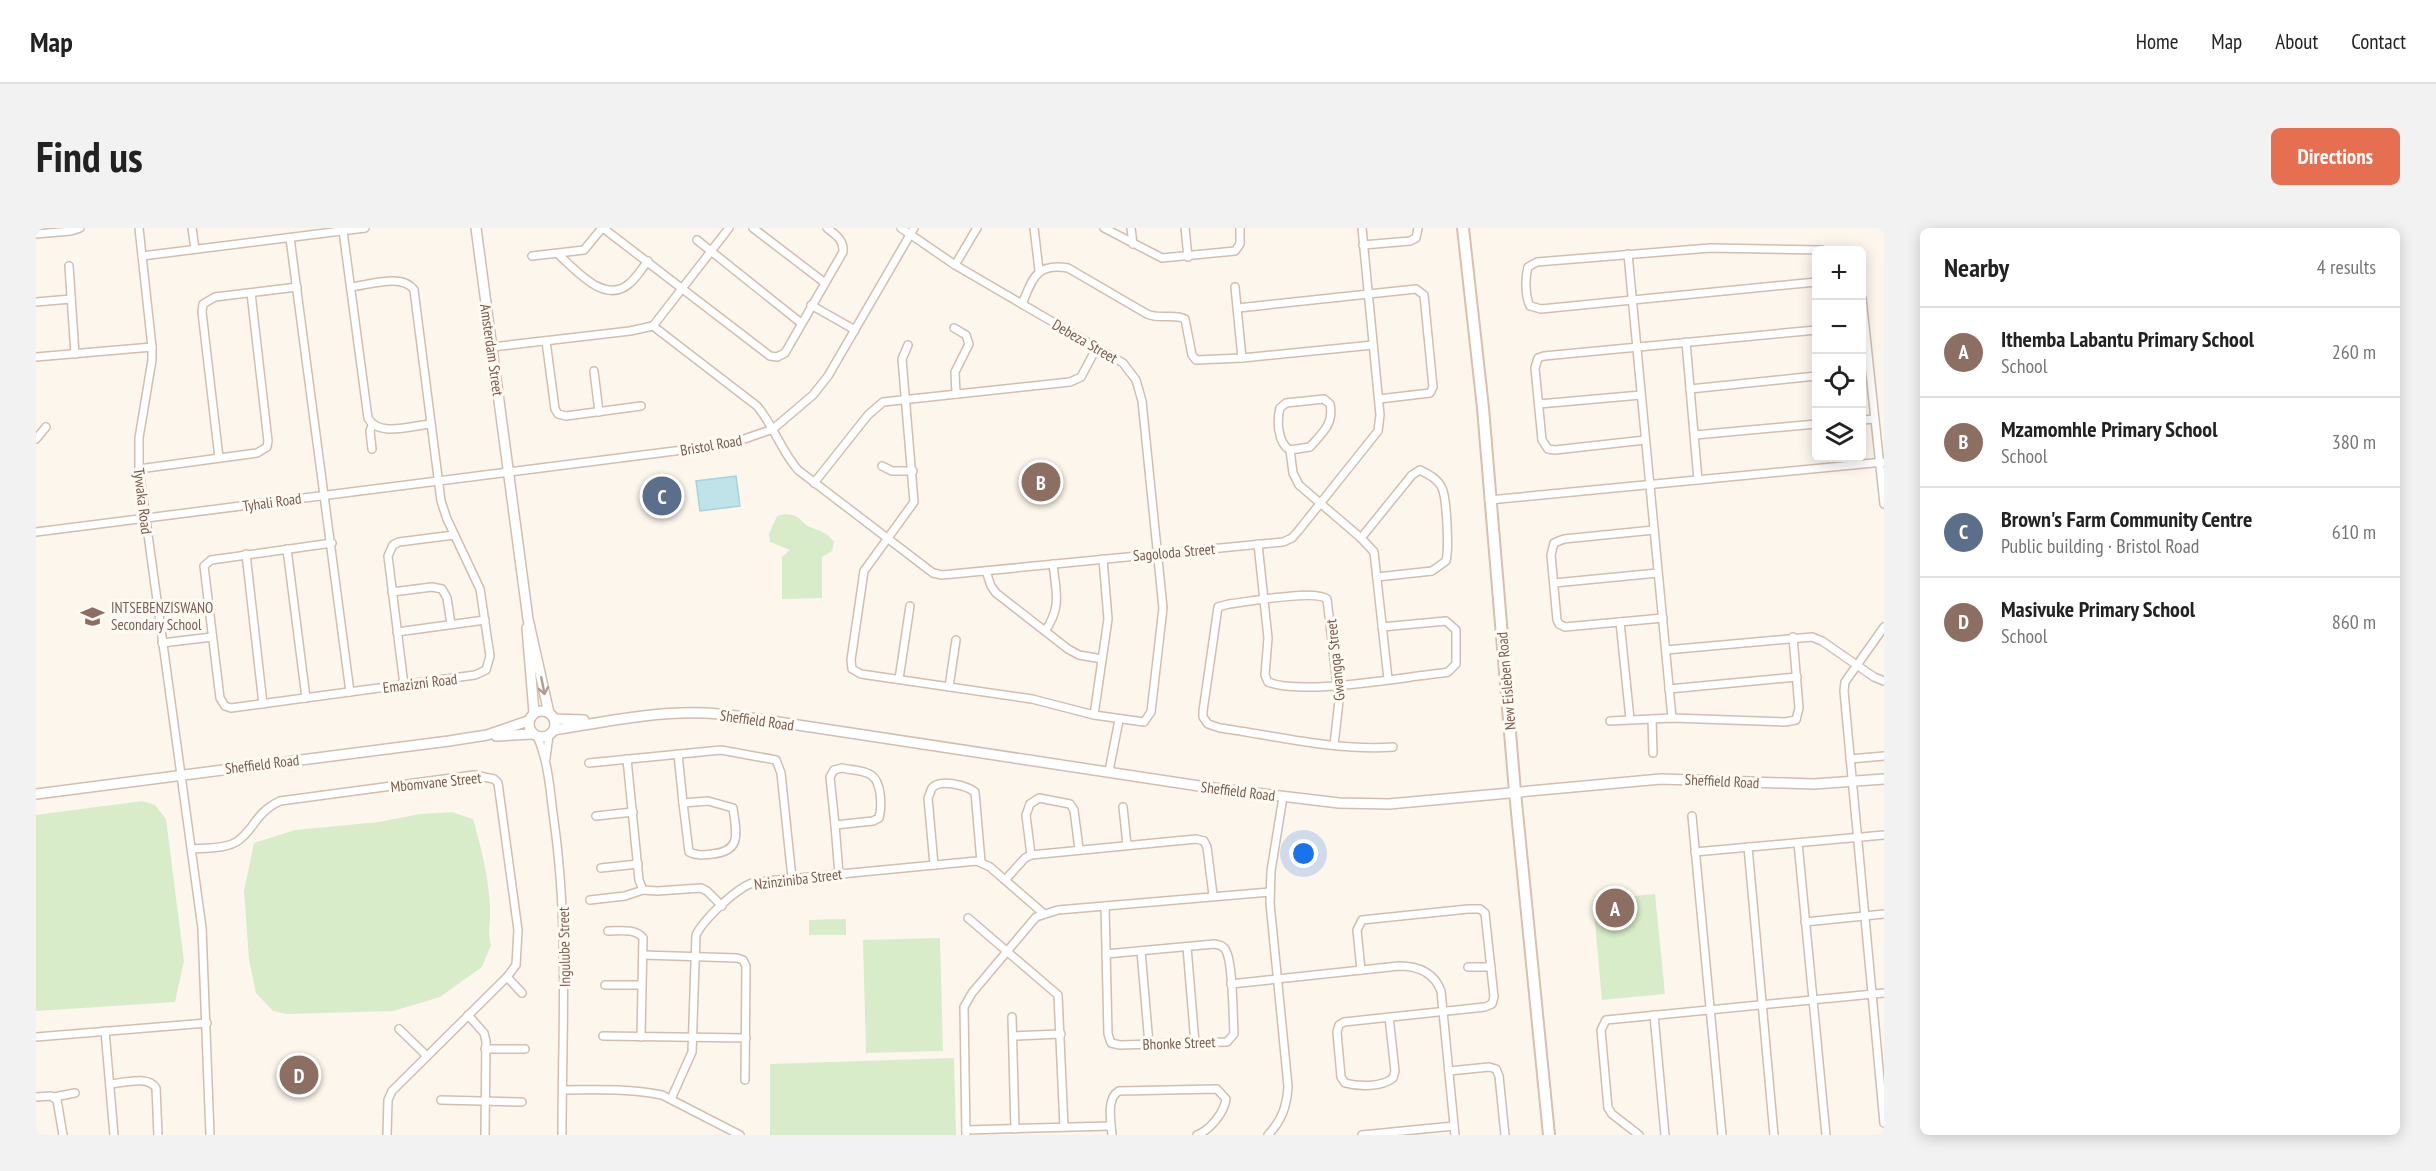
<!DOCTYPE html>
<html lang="en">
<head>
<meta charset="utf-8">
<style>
  body { margin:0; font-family:"PT Sans Narrow",sans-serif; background:#f2f2f2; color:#222 }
  .controls { position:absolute; right:18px; top:18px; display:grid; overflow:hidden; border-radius:9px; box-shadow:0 3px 15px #0003 }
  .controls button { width:54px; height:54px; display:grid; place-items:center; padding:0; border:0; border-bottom:2px solid #e0e0e0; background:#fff; color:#222; font:30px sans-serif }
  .you { position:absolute; left:1268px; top:626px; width:21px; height:21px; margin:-15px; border:4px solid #fff; border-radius:50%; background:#1a73e8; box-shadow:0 0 0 9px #1a73e833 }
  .badge { display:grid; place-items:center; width:39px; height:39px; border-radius:50%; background:#e76f51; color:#fff; font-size:20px; font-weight:700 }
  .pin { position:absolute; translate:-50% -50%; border:3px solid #fff; box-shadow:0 2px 6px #0006 }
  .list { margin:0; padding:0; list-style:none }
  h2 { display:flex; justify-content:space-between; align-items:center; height:78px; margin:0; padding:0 24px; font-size:26px }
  h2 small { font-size:20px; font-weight:400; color:#767676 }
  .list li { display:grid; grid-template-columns:39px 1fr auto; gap:18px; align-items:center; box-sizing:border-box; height:90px; padding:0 24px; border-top:2px solid #e0e0e0 }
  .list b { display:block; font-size:22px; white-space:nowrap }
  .list p { margin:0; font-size:20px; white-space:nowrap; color:#767676 }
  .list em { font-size:20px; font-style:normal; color:#767676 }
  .icon { flex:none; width:33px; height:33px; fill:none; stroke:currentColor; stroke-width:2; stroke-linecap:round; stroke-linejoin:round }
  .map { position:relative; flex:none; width:1848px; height:907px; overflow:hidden; border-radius:9px }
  header { display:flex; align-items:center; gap:36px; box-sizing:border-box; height:84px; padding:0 30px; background:#fff; border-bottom:2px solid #e0e0e0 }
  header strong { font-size:28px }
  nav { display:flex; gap:33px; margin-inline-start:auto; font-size:21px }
  .intro { display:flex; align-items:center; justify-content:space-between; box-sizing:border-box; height:144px; padding:0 36px }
  h1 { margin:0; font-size:42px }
  .button { padding:15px 27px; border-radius:9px; background:#e76f51; color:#fff; font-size:21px; font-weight:700 }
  main { display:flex; gap:36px; padding:0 36px }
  aside { flex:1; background:#fff; border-radius:9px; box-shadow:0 3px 15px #0003 }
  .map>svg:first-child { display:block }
  .green { fill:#d8ecc9 }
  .water { fill:#bfe3e8; stroke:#a5d3da; stroke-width:1.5 }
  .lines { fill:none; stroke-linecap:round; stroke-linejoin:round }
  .minor-casing { stroke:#d1beb0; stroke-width:10 }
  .tertiary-casing { stroke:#d1beb0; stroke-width:12 }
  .secondary-casing { stroke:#d6c0b0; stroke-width:14 }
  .minor { stroke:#fff; stroke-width:7 }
  .tertiary { stroke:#fff; stroke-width:9 }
  .secondary { stroke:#fff; stroke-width:10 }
  .oneway { stroke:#af9d94 }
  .labels { text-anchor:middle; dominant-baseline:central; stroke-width:6; stroke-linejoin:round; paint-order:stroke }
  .street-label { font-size:15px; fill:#7a5c4d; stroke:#fffaf3 }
  .education-label { font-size:15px; fill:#785e54; stroke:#fffaf3; text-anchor:start }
</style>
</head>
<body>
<header>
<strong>Map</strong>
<nav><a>Home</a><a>Map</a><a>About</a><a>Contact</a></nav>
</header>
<div class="intro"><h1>Find us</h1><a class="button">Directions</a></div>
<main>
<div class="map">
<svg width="1848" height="907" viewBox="0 0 1848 907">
  <rect width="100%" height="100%" fill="#fdf6ec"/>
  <g class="green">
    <path d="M749,286C766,287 762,293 774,299C784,303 791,304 798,314L796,323L786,329V370L746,371V329L754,322L734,314L733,306L741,288Z"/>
    <path d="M106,573L119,577L130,591L148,733L139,774L0,783V587Z"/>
    <path d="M416,584L437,591C445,619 453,650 454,680C455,693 451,704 455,717L446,739L404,769L357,783L251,786L237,783L220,765L213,732L208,663L218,615L259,602L343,594L384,586Z"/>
    <path d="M1619,666L1629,766L1566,772L1557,672Z"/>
    <path d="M810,691V707H773V692Z"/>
    <path d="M904,710L907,823L830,825L827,712Z"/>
    <path d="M918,830L920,907H734V836Z"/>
  </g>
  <path class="water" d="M700,248L704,278L664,283L660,253Z"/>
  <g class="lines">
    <defs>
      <g id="minor">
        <path d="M103,0L116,119V132L103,210V241L166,700L174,907"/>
        <path d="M156,0L159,21"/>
        <path d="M567,0L734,128L741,129L749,125L807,24C808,12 800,7 791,0"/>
        <path d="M717,0L789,55"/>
        <path d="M865,0L919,37L1087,135L1100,152L1106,173L1127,380L1115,484L1108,494L1058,487L996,471L825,446L816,441L815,432L828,343L878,274L866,131L872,117"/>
        <path d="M998,0L1003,42"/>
        <path d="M1068,0L1126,30L1199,23L1204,16V0"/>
        <path d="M1095,0L1097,16"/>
        <path d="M1149,0L1152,29"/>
        <path d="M307,3L332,190C342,209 375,198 394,196"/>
        <path d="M0,6L35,3L44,0"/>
        <path d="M254,10L314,464"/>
        <path d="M661,12L765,95"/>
        <path d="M1327,17L1374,13L1380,10L1382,0"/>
        <path d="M522,26C539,41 569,78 594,55C601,49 606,40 612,33"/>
        <path d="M1592,26L1636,490"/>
        <path d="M106,28L329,0"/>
        <path d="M496,28L548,22L566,0"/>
        <path d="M919,37L941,0"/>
        <path d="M33,38L39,126"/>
        <path d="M1780,54L1505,81L1494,78C1489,68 1489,50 1492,39L1501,34L1674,20L1786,22"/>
        <path d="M1199,59L1206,130"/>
        <path d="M1826,70L1848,276"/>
        <path d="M0,74L35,71"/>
        <path d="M986,76C997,50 1000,35 1032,40L1111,86C1124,92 1138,85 1149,91L1156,127L1160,132L1206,130L1337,117"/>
        <path d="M775,77L819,102"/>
        <path d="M1202,80L1380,61L1388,67L1397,159L1394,165L1343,171"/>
        <path d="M617,98L721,178C738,198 745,223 762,242L897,345L906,347L1247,314L1256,310L1263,302L1342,203L1344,187L1326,0"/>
        <path d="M918,100L930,107L933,116L919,144L920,166"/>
        <path d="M510,113L519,181L522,186L530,188L605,178"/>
        <path d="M1650,114L1662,252"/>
        <path d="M456,119L594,103L617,98L693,0"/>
        <path d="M0,129L116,119"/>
        <path d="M558,143L563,184"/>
        <path d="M1654,161L1780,148"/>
        <path d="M1503,176L1605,167"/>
        <path d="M1826,192L1838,191"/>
        <path d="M1659,207L1780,196"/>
        <path d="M0,211L10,199"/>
        <path d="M1609,212L1519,222L1512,221L1506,212L1499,140L1502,130L1508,128L1780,102"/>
        <path d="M336,221L334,203L336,197"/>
        <path d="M1254,222L1274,219C1287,204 1298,196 1294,176L1288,171L1250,175L1244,180C1241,192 1241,215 1254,222L1257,245L1263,257L1325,310L1338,324L1352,451"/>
        <path d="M183,230L166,84L167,76L179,69L261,59"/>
        <path d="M846,238L856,243H877"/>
        <path d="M103,241L221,225L231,219L232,213L215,65"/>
        <path d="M778,255L832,187L847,174L1034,154L1045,149L1061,119"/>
        <path d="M1453,272L1848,234"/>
        <path d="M1618,302L1528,311L1518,315L1515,327L1521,392L1523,396L1529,399L1627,390"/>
        <path d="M0,304L694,216L737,201L777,167L792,148L878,0"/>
        <path d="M1325,310L1376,247L1384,242C1392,246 1402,251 1406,260C1411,271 1413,322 1410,333L1396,343L1341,349"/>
        <path d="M296,315L175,332L168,338L184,470L189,478L195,480L439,447L450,442L454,428L444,361L411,291L405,273L378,62C367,45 333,57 315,59"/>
        <path d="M1222,316L1232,410L1229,447L1232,454C1266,468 1366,449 1407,445L1412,444L1420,436V402L1410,393L1346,399"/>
        <path d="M251,321L270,470"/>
        <path d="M210,326L227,476"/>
        <path d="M950,343L955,358L960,365L1032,421L1043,427L1066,431"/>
        <path d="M1518,355L1622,345"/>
        <path d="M356,364L396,359L406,361L411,370L415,396"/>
        <path d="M1584,394L1594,491"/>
        <path d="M1848,399L1809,454L1808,463L1848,895"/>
        <path d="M1009,403C1026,379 1020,364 1017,336"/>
        <path d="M361,404L449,392"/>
        <path d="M126,415L176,409"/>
        <path d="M1630,422L1776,409L1786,413L1838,449L1848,453"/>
        <path d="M863,451L874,378"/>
        <path d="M368,457L352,328L357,317L363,314L418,307"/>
        <path d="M913,459L920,412"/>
        <path d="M1633,461L1761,449"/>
        <path d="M1058,487L1072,391L1067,331"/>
        <path d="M1616,491L1617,525"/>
        <path d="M1574,493L1636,490L1749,494L1760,492L1763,480L1757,409"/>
        <path d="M501,508C513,535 514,564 518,593C533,698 526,802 526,907"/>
        <path d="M1298,517L1303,473L1291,371C1279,361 1211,374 1193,376L1182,379L1167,483V489L1172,496L1184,500C1241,508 1300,523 1357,519"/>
        <path d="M642,526L647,575"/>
        <path d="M510,530L513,507"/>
        <path d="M591,531L603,652L607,662"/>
        <path d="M1814,531L1848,528"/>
        <path d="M553,535L685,522L740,532L745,545L756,650"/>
        <path d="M806,540C814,542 828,542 835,547C846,554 846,579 843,590L837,593L799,597L794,549L798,542Z"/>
        <path d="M1073,543L1083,492"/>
        <path d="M672,573L697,580C700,604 707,623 676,626C667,627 661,628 653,624L647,575Z"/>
        <path d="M1087,579L1091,617"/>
        <path d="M560,588L597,584"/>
        <path d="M1656,588L1686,907"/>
        <path d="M799,597L803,646"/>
        <path d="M1762,615L1790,907"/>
        <path d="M1712,619L1738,907"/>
        <path d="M156,621C169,620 192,621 203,612C220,599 219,585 244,573L438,547L458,551L462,555L482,702L480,737L471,749L356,863L352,872L351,907"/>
        <path d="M1659,624L1848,607"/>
        <path d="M995,627L990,587L994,576L1003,570L1034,576L1038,582L1043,621"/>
        <path d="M898,637L892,570C893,568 895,562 896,560C904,550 931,558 939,564L945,634"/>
        <path d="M565,640L602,636"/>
        <path d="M969,652L989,630L995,627L1160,611L1168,613L1171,619L1177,667"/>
        <path d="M607,662L621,663L665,660L671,663L686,678"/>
        <path d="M554,672L589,668L607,662"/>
        <path d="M1069,678L1072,806L1075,815L1084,817L1191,814L1198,806C1197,789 1197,735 1190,723C1188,718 1184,717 1178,716L1070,726"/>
        <path d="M932,690L1022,767L1028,899"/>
        <path d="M1769,694L1848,686"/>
        <path d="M572,703C584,703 599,700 607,710L605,809"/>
        <path d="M1151,719L1159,815"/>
        <path d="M1105,723L1113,816"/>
        <path d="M607,727L701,730L707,732L710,738L709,852"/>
        <path d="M1432,739H1455"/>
        <path d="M1325,742L1321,702L1326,692L1432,681H1444L1449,685L1458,769L1456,776L1449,779L1308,794L1303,797L1301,804L1305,849L1309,855C1323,859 1346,859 1357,850L1359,843L1353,789"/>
        <path d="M471,749L486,765"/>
        <path d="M1195,756L1363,738C1382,738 1398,744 1405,763L1419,907"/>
        <path d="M569,757H606"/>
        <path d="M432,787L448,805L450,813L449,907"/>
        <path d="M1618,787L1629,907"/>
        <path d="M976,789L979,901"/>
        <path d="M363,801L391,828"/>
        <path d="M69,803L78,907"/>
        <path d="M567,808L710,810"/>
        <path d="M977,808L1025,806"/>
        <path d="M0,809L171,795"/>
        <path d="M449,821H489"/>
        <path d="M1413,843L1453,839L1460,841L1463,848L1469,907"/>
        <path d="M74,856C88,855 112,847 120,860L122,907"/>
        <path d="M527,862C560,862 594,860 626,867L704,907"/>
        <path d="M0,869L15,868L21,872L27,907"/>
        <path d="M18,869L39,865"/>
        <path d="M635,871L656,824L660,707C668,691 703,657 720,654L941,633L954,639L1007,685"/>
        <path d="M405,872L486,874"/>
        <path d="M930,902L1075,898"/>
        <path d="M930,907L928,779L936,765L1000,689L1022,682L1234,664"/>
        <path d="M1076,907C1075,893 1070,870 1083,863L1181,861L1190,871C1188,885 1174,902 1161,907"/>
        <path d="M1232,907C1246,892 1251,878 1252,858L1234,675L1235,643L1247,569"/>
        <path d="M1326,907L1418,898"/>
        <path d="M1603,907L1576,886L1572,880L1565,802L1570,792L1848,765"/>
      </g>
      <g id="tertiary">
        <path d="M440,0L492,391L513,485"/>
        <path d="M491,400L498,485"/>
        <circle cx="506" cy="496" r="13"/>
        <path d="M518,491L548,492"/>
        <path d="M518,502C568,494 618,483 669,485C689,486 709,489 729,492L1170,559L1303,575L1353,576L1625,551L1778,556L1848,551"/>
        <path d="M460,508L496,506"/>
        <path d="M0,566L413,513L451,507L492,493"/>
      </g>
      <path id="secondary" d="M1427,0L1447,180L1479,564L1513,907"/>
    </defs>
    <use href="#minor" class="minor-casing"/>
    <use href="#tertiary" class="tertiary-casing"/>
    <use href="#secondary" class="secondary-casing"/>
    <use href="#minor" class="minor"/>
    <use href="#tertiary" class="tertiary"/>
    <use href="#secondary" class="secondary"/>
  </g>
  <defs><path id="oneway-shaft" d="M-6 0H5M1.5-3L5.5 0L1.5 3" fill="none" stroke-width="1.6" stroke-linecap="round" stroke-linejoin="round" transform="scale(1.5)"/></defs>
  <use class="oneway" href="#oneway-shaft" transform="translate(507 458) rotate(79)"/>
  <defs>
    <symbol id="school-bare" viewBox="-9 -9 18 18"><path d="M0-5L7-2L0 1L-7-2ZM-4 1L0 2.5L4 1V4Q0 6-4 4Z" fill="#8d6e63" stroke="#fffaf3" stroke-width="2.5" paint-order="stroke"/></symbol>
  </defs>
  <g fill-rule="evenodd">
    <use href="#school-bare" x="40" y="372" width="33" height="33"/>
  </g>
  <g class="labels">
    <g class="street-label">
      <text transform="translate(1049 113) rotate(30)">Debeza Street</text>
      <text transform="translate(456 122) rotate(82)">Amsterdam Street</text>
      <text transform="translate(675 217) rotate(-10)">Bristol Road</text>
      <text transform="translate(107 273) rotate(83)">Tywaka Road</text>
      <text transform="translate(236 274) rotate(-8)">Tyhali Road</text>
      <text transform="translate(1138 324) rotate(-5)">Sagoloda Street</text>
      <text transform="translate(1299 432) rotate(-96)">Gwangqa Street</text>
      <text transform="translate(1470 453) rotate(-95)">New Eisleben Road</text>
      <text transform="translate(384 455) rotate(-7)">Emazizni Road</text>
      <text transform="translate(721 492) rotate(8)">Sheffield Road</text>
      <text transform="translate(226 536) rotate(-7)">Sheffield Road</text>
      <text transform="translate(1686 553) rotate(3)">Sheffield Road</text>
      <text transform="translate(400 554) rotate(-6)">Mbomvane Street</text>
      <text transform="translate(1202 563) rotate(7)">Sheffield Road</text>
      <text transform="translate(762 651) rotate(-7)">Nzinziniba Street</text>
      <text transform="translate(528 719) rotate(-91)">Ingulube Street</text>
      <text transform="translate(1143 815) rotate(-2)">Bhonke Street</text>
    </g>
    <g class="education-label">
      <text x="75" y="379">INTSEBENZISWANO<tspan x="75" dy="17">Secondary School</tspan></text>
    </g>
  </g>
</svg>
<div class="controls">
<button>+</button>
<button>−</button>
<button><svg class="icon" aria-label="locate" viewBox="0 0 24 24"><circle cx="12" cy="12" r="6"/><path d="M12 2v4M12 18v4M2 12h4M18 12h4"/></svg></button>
<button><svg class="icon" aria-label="layers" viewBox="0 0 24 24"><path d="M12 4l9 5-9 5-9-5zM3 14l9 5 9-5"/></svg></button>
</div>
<div class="you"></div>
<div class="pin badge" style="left:1579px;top:680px;background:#8d6e63">A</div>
<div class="pin badge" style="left:1005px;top:254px;background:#8d6e63">B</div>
<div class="pin badge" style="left:626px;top:268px;background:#5c6f8a">C</div>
<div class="pin badge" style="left:263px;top:847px;background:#8d6e63">D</div>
</div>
<aside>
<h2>Nearby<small>4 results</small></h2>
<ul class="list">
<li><span class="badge" style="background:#8d6e63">A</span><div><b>Ithemba Labantu Primary School</b><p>School</p></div><em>260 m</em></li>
<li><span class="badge" style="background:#8d6e63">B</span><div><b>Mzamomhle Primary School</b><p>School</p></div><em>380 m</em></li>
<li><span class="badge" style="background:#5c6f8a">C</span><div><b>Brown's Farm Community Centre</b><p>Public building · Bristol Road</p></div><em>610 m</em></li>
<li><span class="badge" style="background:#8d6e63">D</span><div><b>Masivuke Primary School</b><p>School</p></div><em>860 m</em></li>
</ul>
</aside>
</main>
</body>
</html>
